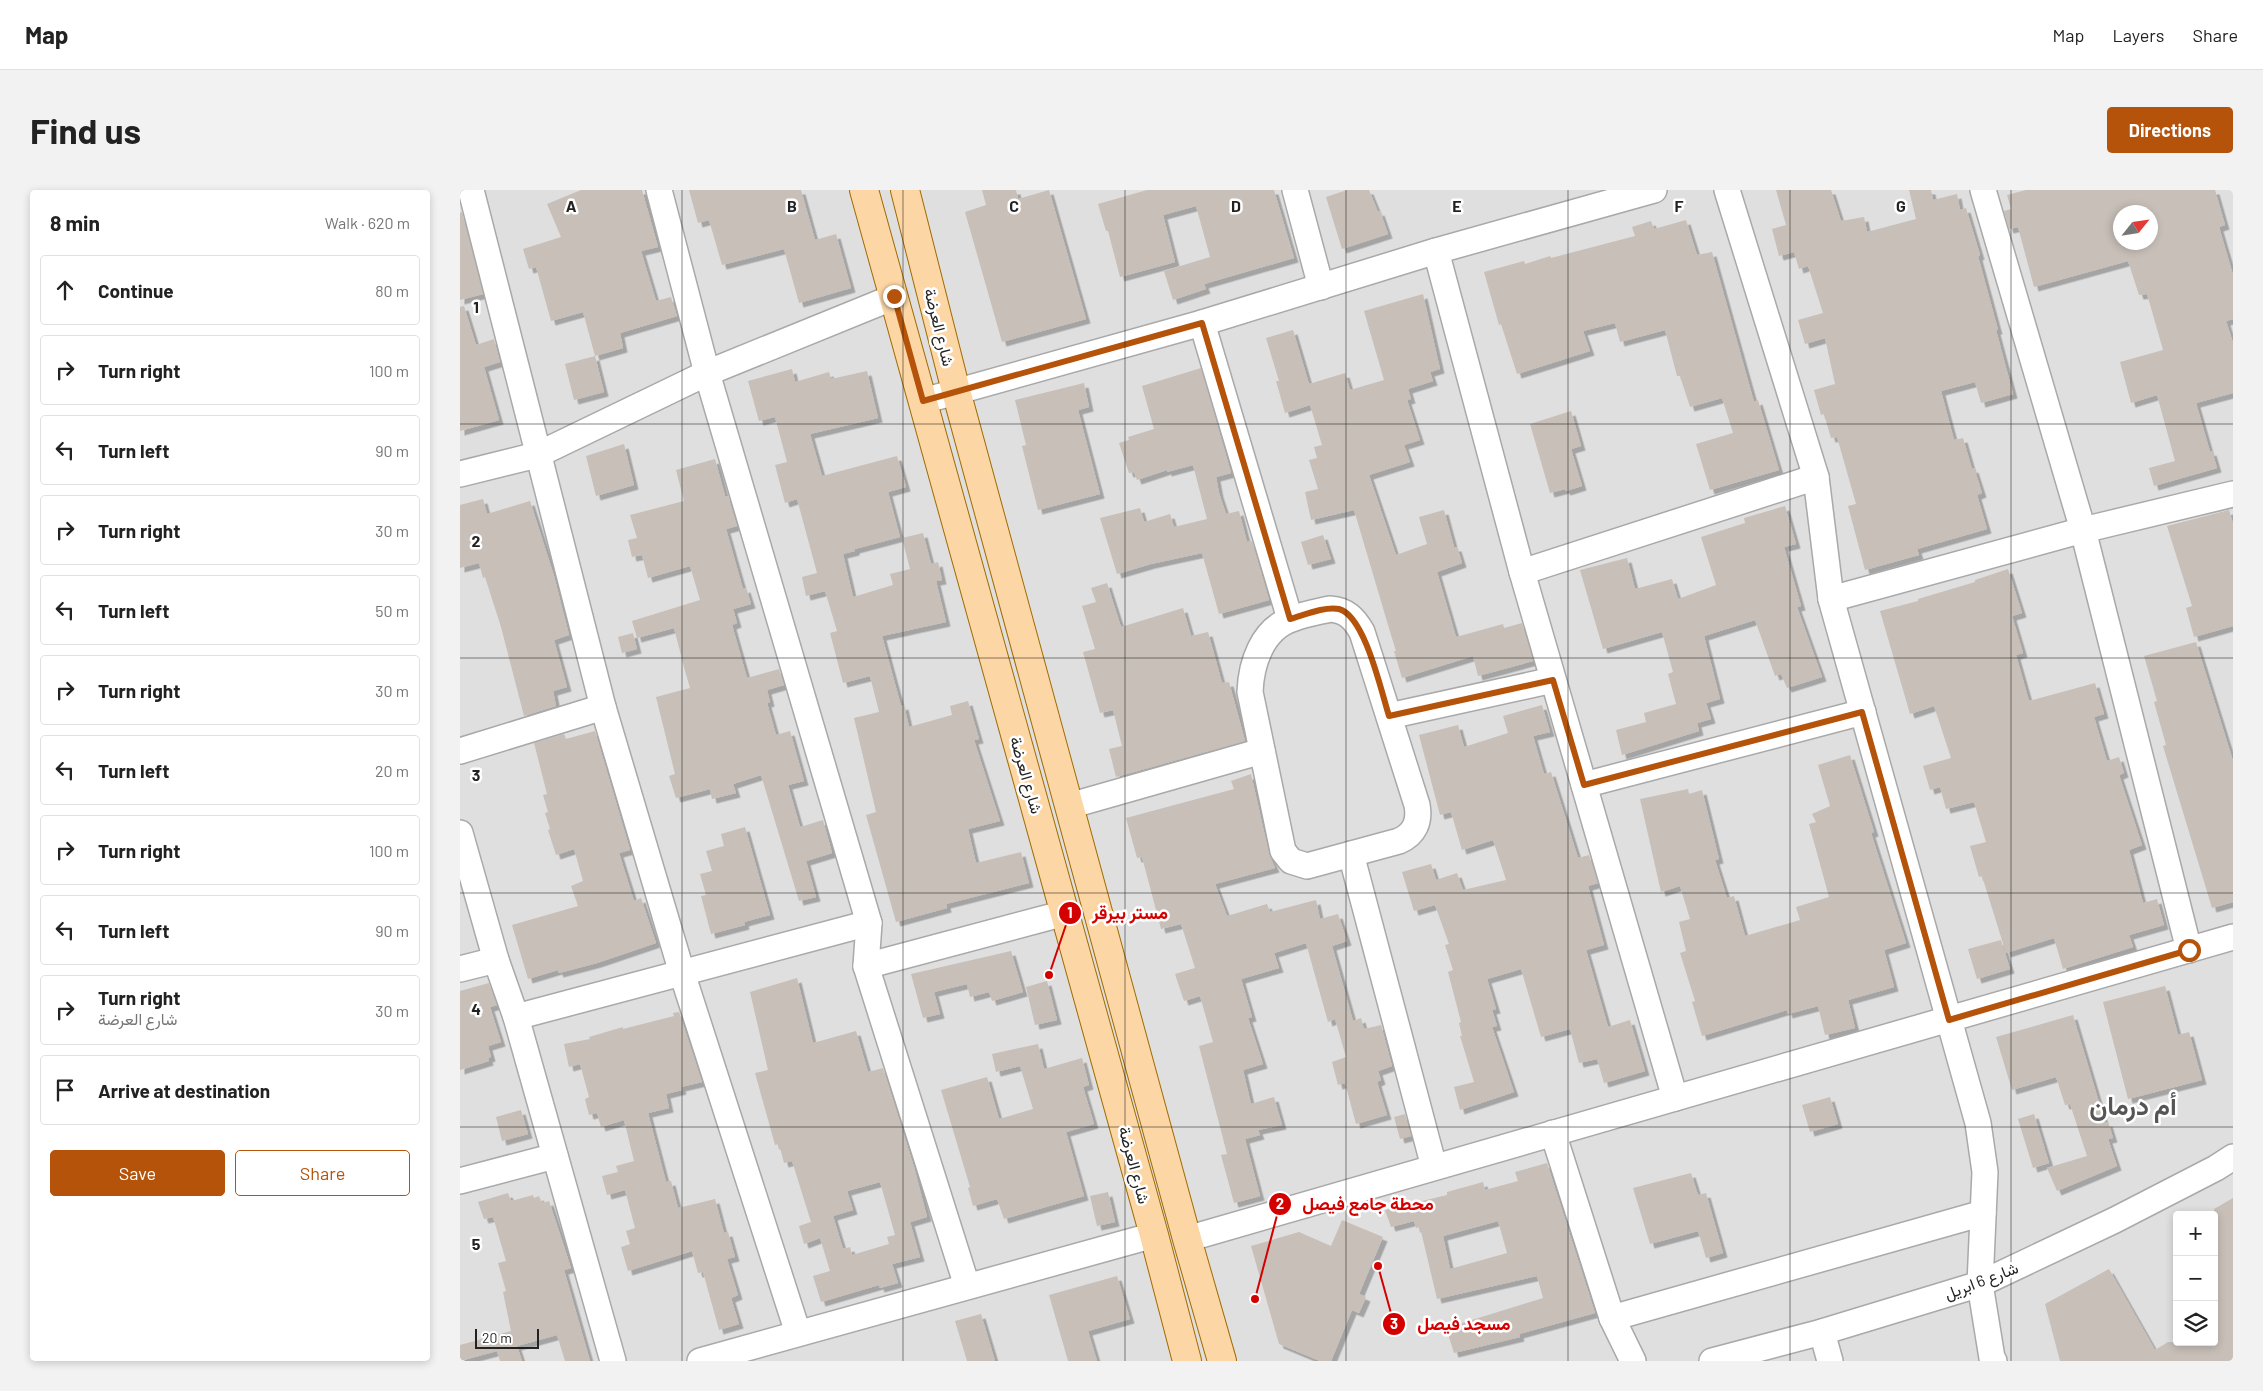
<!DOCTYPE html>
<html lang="en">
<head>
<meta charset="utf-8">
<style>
  body { margin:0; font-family:Barlow,Vazirmatn,sans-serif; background:#f2f2f2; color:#222 }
  .controls { position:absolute; right:15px; bottom:15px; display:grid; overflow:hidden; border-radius:5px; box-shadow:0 2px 8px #0003 }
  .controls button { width:45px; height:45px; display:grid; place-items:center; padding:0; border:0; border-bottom:1px solid #e0e0e0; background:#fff; color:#222; font:25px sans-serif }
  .compass { position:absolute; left:1653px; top:15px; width:45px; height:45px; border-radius:50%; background:#fff; box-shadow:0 2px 8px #0003; rotate:60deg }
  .scale { position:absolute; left:15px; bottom:12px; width:64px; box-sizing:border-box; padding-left:5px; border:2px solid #222; border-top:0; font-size:14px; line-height:18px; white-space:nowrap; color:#222; -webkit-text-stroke:4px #fff; paint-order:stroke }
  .stop { position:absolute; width:15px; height:15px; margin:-11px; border:4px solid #b45309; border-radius:50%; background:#fff }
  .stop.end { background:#b45309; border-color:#fff; box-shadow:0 1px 5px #0008 }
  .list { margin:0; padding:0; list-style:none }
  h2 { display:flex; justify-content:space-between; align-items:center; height:65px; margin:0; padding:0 20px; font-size:21px }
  h2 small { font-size:16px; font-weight:400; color:#767676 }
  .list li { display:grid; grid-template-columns:32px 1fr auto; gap:15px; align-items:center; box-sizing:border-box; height:70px; margin:0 10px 10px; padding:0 10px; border:1px solid #e0e0e0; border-radius:5px }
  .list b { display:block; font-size:19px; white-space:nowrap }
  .list p { margin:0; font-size:16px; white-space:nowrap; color:#767676 }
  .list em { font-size:16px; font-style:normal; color:#767676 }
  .actions { display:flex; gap:10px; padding:15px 20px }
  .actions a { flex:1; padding:11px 0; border:1px solid #b45309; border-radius:5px; text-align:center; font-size:18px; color:#b45309 }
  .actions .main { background:#b45309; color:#fff }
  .icon { flex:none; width:28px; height:28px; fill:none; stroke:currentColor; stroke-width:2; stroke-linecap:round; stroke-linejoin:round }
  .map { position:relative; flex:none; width:1773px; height:1171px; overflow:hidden; border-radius:5px }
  header { display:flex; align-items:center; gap:30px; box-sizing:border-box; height:70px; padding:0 25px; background:#fff; border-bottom:1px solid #e0e0e0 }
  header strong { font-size:24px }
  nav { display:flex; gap:28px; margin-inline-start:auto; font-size:18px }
  .intro { display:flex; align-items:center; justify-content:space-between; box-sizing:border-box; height:120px; padding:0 30px }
  h1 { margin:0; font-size:35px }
  .button { padding:12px 22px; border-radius:5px; background:#b45309; color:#fff; font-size:18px; font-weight:700 }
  main { display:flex; gap:30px; padding:0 30px }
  aside { flex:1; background:#fff; border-radius:5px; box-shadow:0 2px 8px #0003 }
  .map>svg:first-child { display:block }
  .residential { fill:#e0dfdf; fill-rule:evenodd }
  .building { fill:#c7bfb8; fill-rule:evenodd; filter:url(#shadow) }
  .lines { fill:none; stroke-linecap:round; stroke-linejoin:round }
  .minor-casing { stroke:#a9a9a9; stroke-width:28 }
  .major-casing { stroke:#a06b00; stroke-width:30 }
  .minor { stroke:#fff; stroke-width:25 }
  .major { stroke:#fcd6a4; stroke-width:28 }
  .route { stroke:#b45309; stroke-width:6 }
  .grid { fill:none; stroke:#222; stroke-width:1; stroke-opacity:0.55 }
  .labels { text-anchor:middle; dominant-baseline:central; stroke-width:5; stroke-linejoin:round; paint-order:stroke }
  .street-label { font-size:16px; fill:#222; stroke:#fff }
  .town-label { font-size:26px; font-weight:bold; fill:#555; stroke:#fff }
  .grid-label { font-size:16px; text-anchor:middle; font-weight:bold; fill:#222; stroke:#fff; stroke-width:5; stroke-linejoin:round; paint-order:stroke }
  .leader { fill:none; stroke:#d40000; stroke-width:2 }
  .callout-dot { fill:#d40000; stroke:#fff; stroke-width:2 }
  .mark-label { font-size:15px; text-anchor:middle; font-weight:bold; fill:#fff }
  .callout-label { font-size:18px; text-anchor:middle; font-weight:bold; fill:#d40000; stroke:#fff; stroke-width:5; stroke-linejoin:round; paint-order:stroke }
</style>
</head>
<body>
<header>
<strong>Map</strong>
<nav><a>Map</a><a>Layers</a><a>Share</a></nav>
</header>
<div class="intro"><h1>Find us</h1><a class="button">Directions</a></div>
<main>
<aside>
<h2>8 min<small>Walk · 620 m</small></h2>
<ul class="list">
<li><svg class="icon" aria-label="ahead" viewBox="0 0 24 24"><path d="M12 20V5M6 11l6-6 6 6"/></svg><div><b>Continue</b></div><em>80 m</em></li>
<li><svg class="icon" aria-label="right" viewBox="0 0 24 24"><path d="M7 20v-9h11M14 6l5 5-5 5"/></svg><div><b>Turn right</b></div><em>100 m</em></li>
<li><svg class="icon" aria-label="left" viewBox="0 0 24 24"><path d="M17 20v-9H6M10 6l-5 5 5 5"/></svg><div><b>Turn left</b></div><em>90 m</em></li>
<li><svg class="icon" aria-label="right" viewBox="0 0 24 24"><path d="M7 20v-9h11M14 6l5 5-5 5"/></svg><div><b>Turn right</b></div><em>30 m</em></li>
<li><svg class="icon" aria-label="left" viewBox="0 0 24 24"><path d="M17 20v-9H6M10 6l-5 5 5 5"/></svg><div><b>Turn left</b></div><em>50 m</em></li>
<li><svg class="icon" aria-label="right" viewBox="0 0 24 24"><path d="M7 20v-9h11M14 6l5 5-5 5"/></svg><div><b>Turn right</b></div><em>30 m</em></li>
<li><svg class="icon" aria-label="left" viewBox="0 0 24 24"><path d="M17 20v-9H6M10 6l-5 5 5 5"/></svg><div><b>Turn left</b></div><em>20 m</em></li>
<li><svg class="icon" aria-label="right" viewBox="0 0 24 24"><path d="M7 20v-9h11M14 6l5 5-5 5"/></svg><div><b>Turn right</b></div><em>100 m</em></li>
<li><svg class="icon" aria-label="left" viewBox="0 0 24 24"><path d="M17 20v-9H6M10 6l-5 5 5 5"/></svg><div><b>Turn left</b></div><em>90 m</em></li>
<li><svg class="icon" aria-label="right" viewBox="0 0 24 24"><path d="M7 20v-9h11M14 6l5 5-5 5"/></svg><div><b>Turn right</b><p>شارع العرضة</p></div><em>30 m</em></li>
<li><svg class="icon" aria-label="arrive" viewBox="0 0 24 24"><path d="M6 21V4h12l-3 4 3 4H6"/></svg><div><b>Arrive at destination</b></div></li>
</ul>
<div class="actions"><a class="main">Save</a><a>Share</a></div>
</aside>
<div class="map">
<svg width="1773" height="1171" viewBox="0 0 1773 1171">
  <defs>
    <filter id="shadow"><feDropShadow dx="4.5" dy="4.5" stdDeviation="0" flood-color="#0004"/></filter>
  </defs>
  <rect width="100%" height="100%" fill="#f2efe9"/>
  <path class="residential" d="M0,0H1773V1171H0ZM1660,22H1690V52H1660ZM1717,1025H1754V1152H1717Z"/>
  <g class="building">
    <path d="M121,0H182L198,57L181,61L196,111L211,107L217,126L160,143L163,158L135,166L123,122L91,131L76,77L69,79L63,59L101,47L87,14Z"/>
    <path d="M229,0H341L355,50L376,44L391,98L339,113L324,59L262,75L249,30L238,33Z"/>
    <path d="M522,0H556L558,9L589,0L626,129L542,152L505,22L526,15Z"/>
    <path d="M687,0H814L834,68L744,94L746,99L713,110L704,81L750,67L736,16L703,25L715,72L660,87L648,41H646L638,14Z"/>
    <path d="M887,0H909L918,22L920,21L928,44L882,59L866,7Z"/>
    <path d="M1316,0H1371L1381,31L1404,27L1407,42L1456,29L1449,0H1471L1473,10L1497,4L1500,20L1506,18L1520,65L1518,66L1538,140H1536L1553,204L1521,213L1515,192L1481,201L1494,250L1503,248L1512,279L1514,278L1522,303L1517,305L1527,339L1457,359L1459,365L1405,380L1388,316L1396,314L1377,247L1371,248L1364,224L1361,225L1354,200L1375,194L1365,148L1345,154L1338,130L1363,123L1348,76L1339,79L1334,62L1319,66L1312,39L1326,35Z"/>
    <path d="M1566,0H1755L1765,35L1759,37L1773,85V129L1766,131L1773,153V203L1736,213L1750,262L1752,261L1757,278L1694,296L1689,278L1715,271L1697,205L1671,213L1660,172L1703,160L1687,104L1679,105L1668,71L1574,97L1558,37L1549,39L1544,21L1551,19L1547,5ZM1660,22H1690V52H1660Z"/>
    <path d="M2,22L23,104L0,110V23Z"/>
    <path d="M1226,30L1237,65L1252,62L1294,212L1298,210L1319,280L1250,300L1236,254L1273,243L1262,208L1230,217L1220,186H1217L1205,140L1160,152L1155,133L1123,141L1130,161L1057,184L1041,134L1039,135L1024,82L1064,71L1065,74L1090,66L1091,68L1175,46L1172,37L1191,31L1194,39Z"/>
    <path d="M963,104L980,179L970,182L973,191L948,199L951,209L947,210L960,250L944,255L950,272L909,285L936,365L967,354L959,327L984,320L994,357H997L1002,373L977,382L996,447L1043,434L1044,438L1062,433L1073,471L1018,486L1013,466L942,488L934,461H936L931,445L894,320L851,330L845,302L858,299L849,270L857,268L854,257L862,255L850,215L825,223L816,191H819L806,148L833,140L849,194L885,183L890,200L924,190L904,121Z"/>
    <path d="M4,116L16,155L34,149L40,172L24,177L39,230L0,241V117Z"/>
    <path d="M135,166L144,202L114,210L105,174Z"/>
    <path d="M741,178L771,283L756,287L759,303L766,324L779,321L787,352L792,351L809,410L759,424L742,363L691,374L657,384L640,328L680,318L684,332L710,324L714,337L747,329L733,275L707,282V280L677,290L674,282L669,283L659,253L669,250L668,247L694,239L682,196Z"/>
    <path d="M332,179L335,192L369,182L371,189L407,181L418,228L350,244L362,286L437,266L446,297L428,302L440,347L395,359V361L383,364L393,407L433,395L430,384L450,379L442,348L463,343L471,374L478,372L482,390L476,391L486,432L422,446L441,516L444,515L449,537L492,525L490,516L508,511L519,549L514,550L540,631L508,639L516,673L561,662L569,693L486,714L487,718L436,732L406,625L416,622L394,528L419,522L410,486L383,493L370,443L377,441L365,401L346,406L342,387L357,383L337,309L325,313L315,275L327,272L315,227L299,231L288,191Z"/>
    <path d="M624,193L629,217L618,220L640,304L578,320L562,256L566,255L555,210Z"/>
    <path d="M1111,221L1121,256L1111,259L1122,296L1106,301L1105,299L1090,303L1070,234Z"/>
    <path d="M164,254L174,295L136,306L126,266Z"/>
    <path d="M255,269L265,306H268L277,336L266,339L283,399L286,398L291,414L273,419L277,433L272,435L287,488L319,479L324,495L307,500L310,512L307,513L316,545L330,541L344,591L328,595L340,637L363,630L372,663L346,671L356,707L339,711L301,585L273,594L276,603L252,609L250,599L216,608L209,586L215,584L196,507L230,498L225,481L214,438L177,448L172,431L240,410L230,376L188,388L182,365L172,367L168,350L177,348L170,325L224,311L216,280Z"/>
    <path d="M23,309L27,324L70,311L94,386L109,445L94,450L107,497L93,501L96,516L64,526L41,437L25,387L23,388L19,373L0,378V315Z"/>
    <path d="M1325,316L1336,354L1324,357L1341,416L1337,417L1362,487L1327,498L1321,484L1315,486L1295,430L1244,446L1260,509L1246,513L1251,529L1237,533L1239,541L1162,565L1156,540L1186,532L1184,523L1216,514L1208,484L1213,482L1202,442L1143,459L1120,380L1167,368L1175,399L1212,389L1218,409L1256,395L1241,347L1285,333L1284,328Z"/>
    <path d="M1769,320L1773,334V436L1734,447L1726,418L1732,416L1707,336Z"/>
    <path d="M863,345L871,369L848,375L841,352Z"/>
    <path d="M1548,379L1562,423L1552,426L1563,463L1556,465L1569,511L1635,493L1644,524L1634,527L1647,571L1659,567L1664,583L1659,585L1682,655L1669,660L1683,713L1697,709L1704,735L1669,745L1673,757L1603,779L1594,748L1546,763L1522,686L1519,687L1510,656L1526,652L1514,612L1486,619L1480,597L1470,600L1463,576L1491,568L1474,516L1450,524L1420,421L1458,411V409L1515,392V390Z"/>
    <path d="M647,393L661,437L723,418L731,446L748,442L762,493L769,492L785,551L656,587L649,559L662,556L653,520L640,523L623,462L635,459L622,416L636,412L631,398Z"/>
    <path d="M173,443L177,459L162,463L158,447Z"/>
    <path d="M1736,452L1773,571V712L1752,718L1703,556L1706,555L1694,512L1697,511L1684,466Z"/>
    <path d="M1082,515L1090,542L1073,546L1084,584L1091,582L1118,668L1129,665L1138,693L1128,696L1144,755L1126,760L1148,837L1170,830L1185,881L1144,893L1137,869L1119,873L1110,839L1081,847L1061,779L1027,789L1036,819L1032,820L1037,836L1032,837L1054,902L1000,920L994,897L1014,892L1000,846H1002L999,833L1001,832L988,782L993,780L985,755L989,754L975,715L954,721L942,682L971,674L976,690L997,683L1003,700L1046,690L1033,650L1002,660L991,622L980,625L959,545L998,535L1004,557L1048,543L1043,526Z"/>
    <path d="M135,541L170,660L159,663L174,711L181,708L196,753L137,773L99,783L98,780L68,789L52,735L118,716L111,696L123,691L114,659L96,665L88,640L90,639L85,623L88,622L83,605L87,604L74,553L104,544L106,549Z"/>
    <path d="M1390,565L1414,642L1411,643L1446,753L1424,760L1434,797L1388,810L1395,838L1365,845L1358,816L1328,824L1327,820L1242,846L1232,812L1235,811L1220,763L1226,761L1219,732L1230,729L1220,696L1201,702L1180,609L1228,599L1229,604L1242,600L1259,669L1255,670L1267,708L1274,706L1285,746L1340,730L1336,717L1369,707L1349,634L1356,632L1352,624L1370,616L1358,575Z"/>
    <path d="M791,584L809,664L815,678L755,694L767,726L807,714L810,722L856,710L860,729L878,724L887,751L872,756L893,831L901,828L904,839L921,835L932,876L918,881L921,890L917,892L927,925L896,934L885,893L878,895L872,872L886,867L875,829L868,832L846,753L814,763L819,778L781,789L792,827L788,828L803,874L783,880L791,914L814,907L822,935L798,940L800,945L785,949L800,1006L774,1013L761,965L767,964L739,856L753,852L740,806L724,811L715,784L735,778L721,734L701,739L682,667L677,668L666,628L774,599L771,591Z"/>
    <path d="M285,637L310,725L284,732L285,735L251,744L241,706L246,705L240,684L252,681L246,661L264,656L261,644Z"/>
    <path d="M1541,750L1550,779L1517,789L1508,759Z"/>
    <path d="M551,761L563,802L532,811L529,802L510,807L507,794L474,802L480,824L463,828L451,784Z"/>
    <path d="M337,788L353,853L396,841L408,882L423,878L454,977L467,1027L450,1032L460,1067L432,1074L438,1093L420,1098L419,1095L361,1112L353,1086L370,1081L360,1048L344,1054L339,1036L351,1032L332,971L324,973L319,954L315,955L295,883L308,880L290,802ZM420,992L435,1045L427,1047L429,1054L392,1065L390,1057L383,1059L373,1026L393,1020L387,1001Z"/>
    <path d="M587,791L597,830L575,835L566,797Z"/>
    <path d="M29,793L37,815L30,817L41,852L28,856L31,867L28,868L29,871L0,880V801Z"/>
    <path d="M1705,796L1718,845L1729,842L1742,890L1668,909L1643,812Z"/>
    <path d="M219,822L242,892L221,897L222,900L206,904L209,918L188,923L206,992L211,991L218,1018L255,1009L264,1043L268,1042L275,1067L267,1069L278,1105L271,1108L279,1134L259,1140L243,1082L238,1083L232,1061L168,1081L161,1057L170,1054L166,1041L175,1038L165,1000L147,1005L142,986L158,982L156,976L174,971L164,930L141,937L137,923L129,925L125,909L129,907L120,874L109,877L104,854L130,849L129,847L163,837V839L214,826L213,823Z"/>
    <path d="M1613,825L1645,933L1648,932L1653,948L1648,949L1657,976L1597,1001L1587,978L1627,966L1610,914L1605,915L1596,887L1552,900L1536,847Z"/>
    <path d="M578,854L584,879L622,868L629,895L623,897L634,934L606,942L624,1006L544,1029L537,1009L513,1016L508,998L510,997L481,900L527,887L539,929L573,919L560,876L536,882L532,864Z"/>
    <path d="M1370,907L1378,934L1350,942L1342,915Z"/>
    <path d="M61,920L68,944L42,951L36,927Z"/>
    <path d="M945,924L951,946L940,949L934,927Z"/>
    <path d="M1574,924L1589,973L1573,978L1558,929Z"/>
    <path d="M1087,973L1135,1123L1059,1144L1060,1147L994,1163L986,1138L1083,1108L1077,1086L977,1109L960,1037L956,1038L954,1031L931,1037L925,1020L987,1005V1002L1023,992L1025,1000L1058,991L1055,982ZM1038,1031L1047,1063L990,1079L983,1046Z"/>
    <path d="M1231,983L1238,1005L1246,1003L1263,1063L1246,1068L1238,1041L1190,1054L1173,998Z"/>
    <path d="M648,1002L655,1032L637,1036L630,1006Z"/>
    <path d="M48,1003L51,1011L73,1005L74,1008L79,1006L82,1013L89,1011L111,1078L104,1080L130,1171H105L97,1145L57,1156L62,1171H40L37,1161L0,1171V1155L51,1141L43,1102L46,1101L38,1073L46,1071L33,1027L24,1029L18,1012Z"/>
    <path d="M1773,1008V1171H1600L1585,1114L1649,1079L1695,1160L1708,1152H1754V1019Z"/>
    <path d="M882,1030L923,1047L899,1104L906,1107L899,1123L892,1120L871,1171H860L819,1154L791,1056L839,1042L871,1056Z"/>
    <path d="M657,1086L670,1129L628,1141L637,1171H608L589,1105Z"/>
    <path d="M521,1124L535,1171H507L495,1131Z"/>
  </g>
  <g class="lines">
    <defs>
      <g id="minor">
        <path d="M11,0L143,517L222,783L338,1143"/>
        <path d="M199,0L247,183L409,733L406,776L507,1096"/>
        <path d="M835,0L861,97"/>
        <path d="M1267,0L1356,287L1371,409L1518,933L1525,982L1520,1094L1532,1168L1534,1171"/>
        <path d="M1523,0L1623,340L1729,760"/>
        <path d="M976,61L1062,382L1215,908"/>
        <path d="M742,133L830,429"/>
        <path d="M463,211L742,133L976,61L1194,0"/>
        <path d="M0,284L77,265L247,183L434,107"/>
        <path d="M1062,382L1356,287"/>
        <path d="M1371,409L1623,340L1773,304"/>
        <path d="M870,419C886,420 894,428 902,442L957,615C960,631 955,644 939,651L847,676L831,671L823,661L790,502C791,474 802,439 832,429C844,424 857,422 870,419Z"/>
        <path d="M929,526L1093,490"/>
        <path d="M0,561L143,517"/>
        <path d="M1124,595L1403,522"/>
        <path d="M609,616L802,561"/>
        <path d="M0,643L36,770L56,827L153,1171"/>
        <path d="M891,664L974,977"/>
        <path d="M406,776L605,723"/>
        <path d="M0,779L36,770"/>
        <path d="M56,827L409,733"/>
        <path d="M1093,943L1152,1128L1173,1171"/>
        <path d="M0,991L95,966"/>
        <path d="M727,1049L1773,747"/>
        <path d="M1152,1128L1523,1023"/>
        <path d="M1362,1142L1370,1171"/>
        <path d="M240,1171L694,1045"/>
        <path d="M1252,1171L1362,1142L1520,1094L1655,1030L1756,978L1773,967"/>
      </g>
      <g id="major">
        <path d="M404,0L694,1045L727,1171"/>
        <path d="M445,0L496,201L727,1049L762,1171"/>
      </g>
    </defs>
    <use href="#minor" class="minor-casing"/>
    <use href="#major" class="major-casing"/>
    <use href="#minor" class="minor"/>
    <use href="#major" class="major"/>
  </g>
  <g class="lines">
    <path class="route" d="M434,106L463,211L742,133L830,429C844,425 865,416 879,419C905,426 921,501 929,526L1093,490L1124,595L1402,522L1489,830L1729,760"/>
  </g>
  <path class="grid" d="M222,0V1171M443,0V1171M665,0V1171M886,0V1171M1108,0V1171M1330,0V1171M1551,0V1171M0,234H1773M0,468H1773M0,703H1773M0,937H1773"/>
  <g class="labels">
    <g class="street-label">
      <text transform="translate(480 137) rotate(76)">شارع العرضة</text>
      <text transform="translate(567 585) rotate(74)">شارع العرضة</text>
      <text transform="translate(675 975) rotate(75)">شارع العرضة</text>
      <text transform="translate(1521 1090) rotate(-21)">شارع 6 ابريل</text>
    </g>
    <g class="town-label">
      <text x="1673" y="914">أم درمان</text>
    </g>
  </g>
  <g class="grid-label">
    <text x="111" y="22">A</text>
    <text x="332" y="22">B</text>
    <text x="554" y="22">C</text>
    <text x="776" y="22">D</text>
    <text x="997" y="22">E</text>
    <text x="1219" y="22">F</text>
    <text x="1441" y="22">G</text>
    <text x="16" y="123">1</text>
    <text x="16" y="357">2</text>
    <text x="16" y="591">3</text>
    <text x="16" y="825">4</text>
    <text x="16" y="1060">5</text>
  </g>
  <path class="leader" d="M589 785L610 723M795 1109L820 1014M918 1076L934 1134"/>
  <g class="callout-dot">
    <circle cx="589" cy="785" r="5"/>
    <circle cx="795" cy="1109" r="5"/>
    <circle cx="918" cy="1076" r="5"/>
    <circle cx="610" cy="723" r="12"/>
    <circle cx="820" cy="1014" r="12"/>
    <circle cx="934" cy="1134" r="12"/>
  </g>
  <g class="mark-label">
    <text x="610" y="728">1</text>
    <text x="820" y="1019">2</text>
    <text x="934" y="1139">3</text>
  </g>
  <g class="callout-label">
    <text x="670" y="729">مستر بيرقر</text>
    <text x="908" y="1020">محطة جامع فيصل</text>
    <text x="1004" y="1140">مسجد فيصل</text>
  </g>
</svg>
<div class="controls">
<button>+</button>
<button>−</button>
<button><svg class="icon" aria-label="layers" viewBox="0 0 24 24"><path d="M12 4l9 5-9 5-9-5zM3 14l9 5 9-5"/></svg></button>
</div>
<svg class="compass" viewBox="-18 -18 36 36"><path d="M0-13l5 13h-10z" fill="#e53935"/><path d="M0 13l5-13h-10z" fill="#767676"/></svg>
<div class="scale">20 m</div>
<div class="stop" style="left:1729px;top:760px"></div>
<div class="stop end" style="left:434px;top:106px"></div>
</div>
</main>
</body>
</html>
